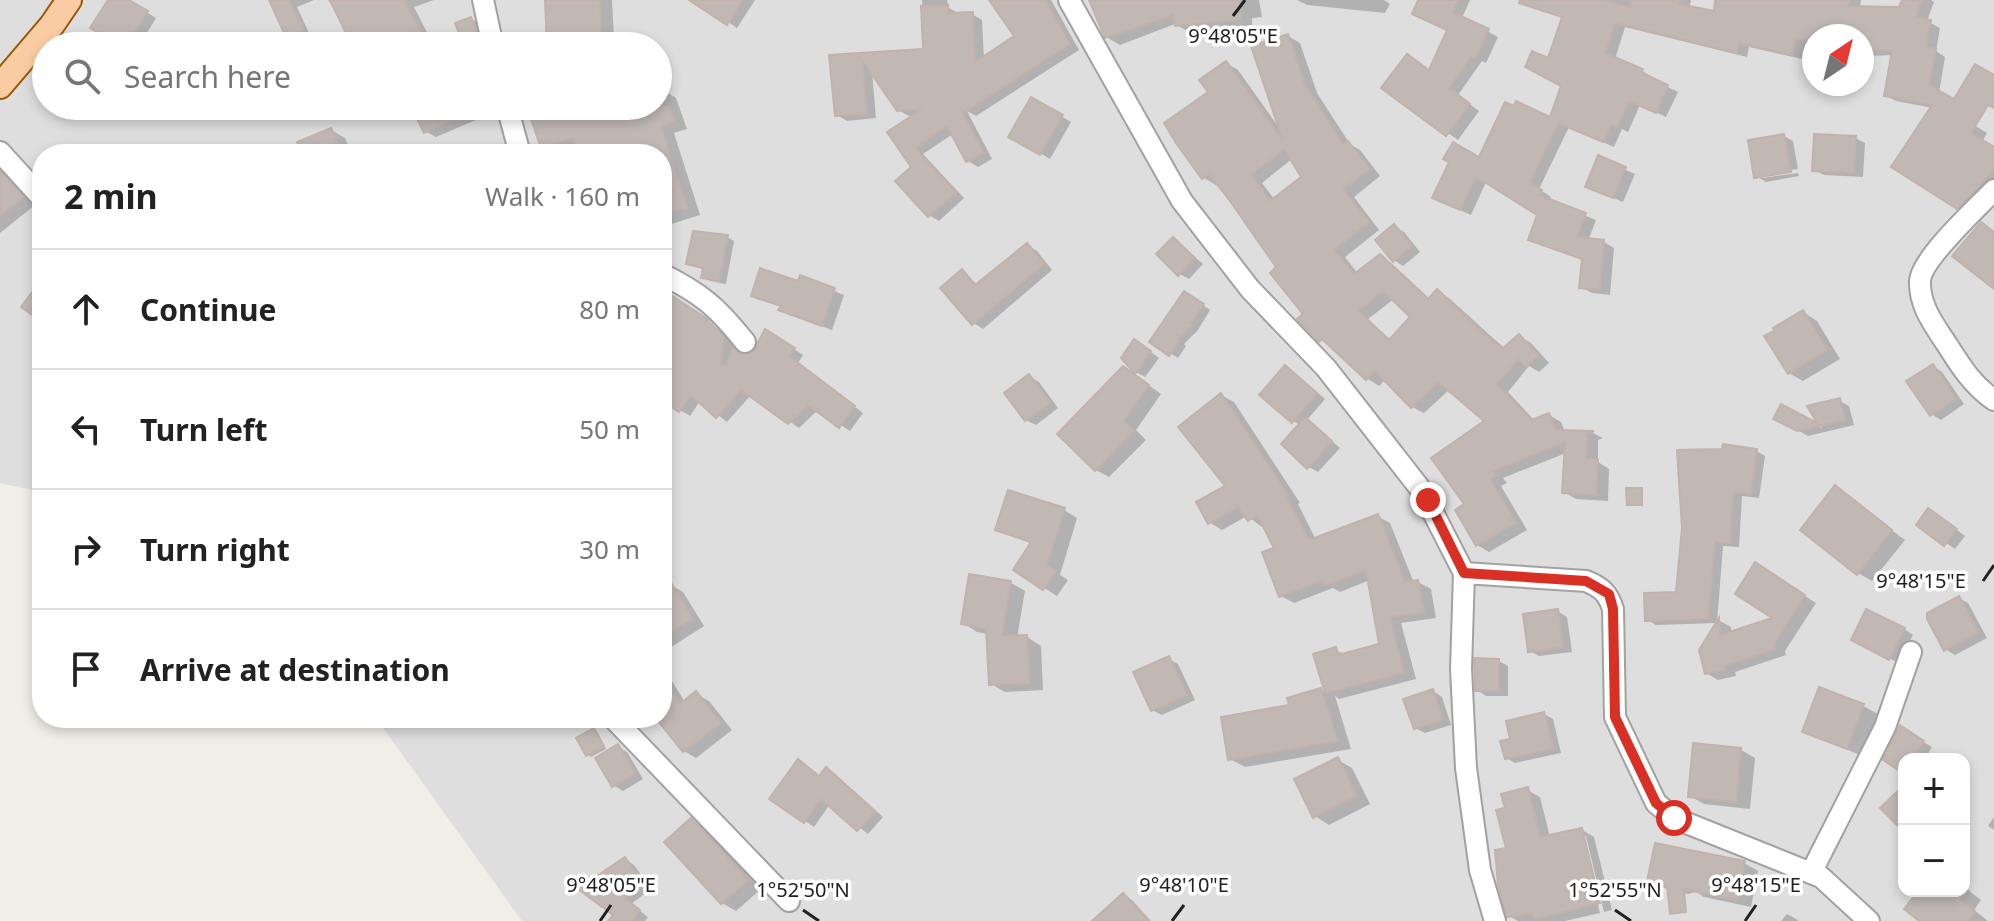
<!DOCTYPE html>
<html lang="en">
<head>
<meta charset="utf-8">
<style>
  body { margin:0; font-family:"Noto Sans",sans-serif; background:#f6f6f6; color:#222 }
  .controls { position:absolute; right:24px; bottom:24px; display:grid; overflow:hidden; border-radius:16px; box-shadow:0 4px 12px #0003 }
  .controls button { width:72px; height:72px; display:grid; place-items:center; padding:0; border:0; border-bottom:2px solid #e0e0e0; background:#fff; color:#222; font:40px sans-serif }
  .compass { position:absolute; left:1802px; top:24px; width:72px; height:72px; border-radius:50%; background:#fff; box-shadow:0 4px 12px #0003; rotate:35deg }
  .stop { position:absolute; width:24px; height:24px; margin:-18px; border:6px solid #d93025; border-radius:50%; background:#fff }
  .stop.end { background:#d93025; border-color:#fff; box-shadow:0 2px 8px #0008 }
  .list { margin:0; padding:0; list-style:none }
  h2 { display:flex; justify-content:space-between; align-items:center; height:104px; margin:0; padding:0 32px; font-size:34px }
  h2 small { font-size:26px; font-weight:400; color:#767676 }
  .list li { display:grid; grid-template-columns:52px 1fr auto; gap:24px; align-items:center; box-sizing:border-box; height:120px; padding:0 32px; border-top:2px solid #e0e0e0 }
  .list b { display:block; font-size:30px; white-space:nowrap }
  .list em { font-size:26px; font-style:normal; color:#767676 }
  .icon { flex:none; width:44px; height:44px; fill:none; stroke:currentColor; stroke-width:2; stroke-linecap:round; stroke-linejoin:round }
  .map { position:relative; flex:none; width:1994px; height:921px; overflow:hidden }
  .search { position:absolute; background:#fff; box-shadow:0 4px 12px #0003; left:32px; top:32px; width:640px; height:88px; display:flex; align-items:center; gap:20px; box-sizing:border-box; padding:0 28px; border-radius:44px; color:#767676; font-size:30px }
  .panel { position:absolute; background:#fff; box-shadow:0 4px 12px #0003; left:32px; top:144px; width:640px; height:584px; border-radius:32px }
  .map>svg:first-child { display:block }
  .residential { fill:#dfdede; fill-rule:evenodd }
  .shadow { fill:#0003; fill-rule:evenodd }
  .building { fill:#c1b8b4; stroke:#c2b2aa; stroke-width:2; fill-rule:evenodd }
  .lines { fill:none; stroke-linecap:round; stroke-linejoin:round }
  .minor-casing { stroke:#a2a2a2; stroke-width:24 }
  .major-casing { stroke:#995904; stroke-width:28 }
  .minor { stroke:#fff; stroke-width:20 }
  .major { stroke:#facca3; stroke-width:24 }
  .route { stroke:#d93025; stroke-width:10 }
  .ticks { fill:none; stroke:#212121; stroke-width:3 }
  .ticks-label { font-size:20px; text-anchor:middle; fill:#212121; stroke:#fff; stroke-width:7; stroke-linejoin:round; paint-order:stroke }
</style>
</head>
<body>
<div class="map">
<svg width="1994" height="921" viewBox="0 0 1994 921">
  <rect width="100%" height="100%" fill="#f1ede7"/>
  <path class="residential" d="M0,0H1994V921H522L376,718H662V154H42V492L0,483ZM1814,36H1862V84H1814ZM46,46H658V106H46ZM1904,759H1964V891H1904Z"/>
  <g class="shadow">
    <path d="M110,0H126L156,18L139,46H109L112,39Z"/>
    <path d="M271,0H314L297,7L315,46H292Z"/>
    <path d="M328,0H434L414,7L434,46H354L340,17Z"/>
    <path d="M547,0H612L614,39L618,38L632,46H549Z"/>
    <path d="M696,0H755L737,28Z"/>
    <path d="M922,0H947L949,8L958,13L972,14L982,20L984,58L1017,37L991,0H1051L1079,50L976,116L967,111L992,159L978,167L968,161L953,134L923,154L964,198L939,221L929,215L914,167L916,115L909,116L898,110L872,71L876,118L847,121L837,115L832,57L925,51Z"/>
    <path d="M1092,0H1259L1262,17L1252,18V25L1189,32L1175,24L1120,45L1108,38Z"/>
    <path d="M1297,0H1384L1390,4L1385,13L1307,5Z"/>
    <path d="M1421,0H1470L1462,18L1498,37L1486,63L1482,61L1458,95L1479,111L1458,140L1384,88L1430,72L1450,30Z"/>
    <path d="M1533,0H1691L1689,8L1750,19L1754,0H1861L1860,8L1901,9L1904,0H1931L1934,2L1927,21L1940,28L1936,51L1945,57L1939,93L1943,106L1987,133L1982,142L1994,149V190L1970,214L1958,207L1933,108L1896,101L1886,95L1893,55L1870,56L1862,51V36H1814V44L1806,43L1802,59L1749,47L1747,57L1625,27L1615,59L1642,71L1653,77L1651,79L1678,92L1666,117L1640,105L1628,132L1622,129L1614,147L1569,127L1539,189L1551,197L1549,201L1596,220L1588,241L1604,242L1614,248L1610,295L1592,293L1581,287L1584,260L1531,239L1539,214L1486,182L1471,215L1445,203L1480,159L1551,120L1564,85L1549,61L1563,18L1539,8Z"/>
    <path d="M471,19L480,24L486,46H466Z"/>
    <path d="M1288,36L1300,43L1317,93L1350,144L1360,150L1380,176L1354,197L1379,230L1345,257L1358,274L1380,256L1392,264L1430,299L1437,292L1449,298L1505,349L1519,336L1531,343L1549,363L1539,372L1529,366L1508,392L1535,421L1549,415L1561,422L1565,432L1593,433L1603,438L1598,440V462L1609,469L1608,501L1576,499L1564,492L1566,453L1503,478L1507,483L1501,486L1527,530L1489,552L1477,545L1467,505L1487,421L1450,389L1424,413L1412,407L1386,379L1379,386L1368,379L1333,346L1320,340L1279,268L1218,183L1216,185L1204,178L1211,92L1226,63L1238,70L1280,129ZM1292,159L1304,177L1275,200L1262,183ZM1394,299L1413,317L1391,340L1368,319Z"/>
    <path d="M663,90L676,98L687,129L674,133L700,215L662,227V154H581L578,148L555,154L543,147L535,106H658V92Z"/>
    <path d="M1032,99L1071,122L1050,159L1011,136Z"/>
    <path d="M361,106H379L369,111Z"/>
    <path d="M424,106H487L490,114L436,137L425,131Z"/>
    <path d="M331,130L345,138L352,154H304Z"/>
    <path d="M1784,136L1793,141L1798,169L1762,174V178L1798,173L1799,176L1766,182L1756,176Z"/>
    <path d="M1855,138L1865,143L1863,177L1824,175L1814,170Z"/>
    <path d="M1599,158L1635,174L1623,202L1597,191Z"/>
    <path d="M0,167L35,205L0,233Z"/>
    <path d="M1394,227L1404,232L1420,252L1403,266L1394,260Z"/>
    <path d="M727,237L734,241L726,284L710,281L704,277L705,270L688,263Z"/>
    <path d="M1174,240L1203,264L1189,279L1180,274Z"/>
    <path d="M1027,245L1037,251L1052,270L983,329L974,323L962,272L978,285Z"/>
    <path d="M801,278L844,295L832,330L790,315L781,310L783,307L753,295L799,284Z"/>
    <path d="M662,294L720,330L733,344L732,350L743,356L754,354L776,337L803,355L798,363L863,413L850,431L818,410L799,428L751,395L727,422L700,401L690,416L680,410L662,397Z"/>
    <path d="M1192,297L1210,310L1198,330L1184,344L1186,346L1178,358L1152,342Z"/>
    <path d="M1803,312L1817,321L1840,359L1803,381L1789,373Z"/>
    <path d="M1144,347L1159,358L1145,377L1136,372L1124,358Z"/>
    <path d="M1933,366L1942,372L1964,404L1941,420L1931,414Z"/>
    <path d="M1294,373L1325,399L1307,420L1340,448L1318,472L1309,467L1300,425L1293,421Z"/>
    <path d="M1136,376L1161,394L1136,430L1146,440L1109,477L1096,470Z"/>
    <path d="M1030,377L1039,382L1058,408L1036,425L1026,420Z"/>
    <path d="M1221,395L1234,402L1300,503L1298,504L1316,540L1377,516L1390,523L1414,583L1418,582L1431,589L1436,618L1401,623L1416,679L1339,699L1335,696L1351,749L1245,767L1230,759L1292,707L1321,690L1327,693L1315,656L1336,650L1345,655L1381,646L1370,580L1340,592L1333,588L1294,603L1281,596L1276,549L1264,525L1262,527L1247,516L1222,530L1209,522L1228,487Z"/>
    <path d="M1840,401L1849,406L1854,425L1808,436L1776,418L1782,406L1822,428L1810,407Z"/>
    <path d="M1756,451L1765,456L1759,498L1742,496L1739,547L1723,546L1717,623L1656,625L1647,620L1678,594L1684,528Z"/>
    <path d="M1835,488L1905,540L1872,581L1858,573Z"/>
    <path d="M1064,510L1077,518L1060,575L1068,580L1057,596L1015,569L1032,544L997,529Z"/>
    <path d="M1938,516L1965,536L1955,549L1919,524Z"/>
    <path d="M1767,572L1816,603L1785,651L1786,655L1735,672L1736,676L1718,680L1706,673L1701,650L1720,621L1731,627V633L1777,618Z"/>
    <path d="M971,576L1011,583L1025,591L1017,638L1027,637L1041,646L1043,690L1005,692L991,684L988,634L977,632L963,623Z"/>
    <path d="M671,585L683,592L704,626L662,653V590Z"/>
    <path d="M1959,598L1968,603L1987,638L1955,655L1945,649L1927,615Z"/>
    <path d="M1557,611L1567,617L1572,652L1539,656L1530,651Z"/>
    <path d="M1904,629L1913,635L1899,663L1862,645Z"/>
    <path d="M1169,659L1178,664L1195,700L1162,715L1152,710Z"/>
    <path d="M1499,661L1508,666V696H1486L1477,690Z"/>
    <path d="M662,665L685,702L696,694L709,701L732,730L696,758L684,751L659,718H662Z"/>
    <path d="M1433,691L1442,697L1451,725L1425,733L1415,728Z"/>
    <path d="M1863,706L1878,714L1862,756L1804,731Z"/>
    <path d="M1544,714L1553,719L1561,753L1515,763L1506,758L1513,740Z"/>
    <path d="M1900,728L1932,747L1925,759H1904V771Z"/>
    <path d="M594,730L598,733L606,749L591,757L587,754Z"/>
    <path d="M618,747L627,752L643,779L623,791L613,785Z"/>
    <path d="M1741,750L1755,758L1750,809L1704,804L1690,796Z"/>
    <path d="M1338,760L1352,768L1370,804L1329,825L1315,816Z"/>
    <path d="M799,761L820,777L827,769L836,775L883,817L868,834L830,804L814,827L772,799Z"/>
    <path d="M1527,790L1540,797L1550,837L1582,830L1594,837L1612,910L1604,912L1586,836H1582L1600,913L1565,921H1518L1509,916L1507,809Z"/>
    <path d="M1994,817V830L1988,826Z"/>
    <path d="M691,820L706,829L761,889L736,911L722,903Z"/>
    <path d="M625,859L634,865L651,889L631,904L648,917L645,921H616Z"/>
    <path d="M1744,863L1758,871L1751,907L1704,897L1696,892L1688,894L1664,888L1650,880Z"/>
    <path d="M1964,887L1981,900L1974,910L1988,921H1923L1920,891H1964Z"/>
    <path d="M1123,895L1132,900L1151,921H1097Z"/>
    <path d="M1787,914L1796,919L1799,921H1781Z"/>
  </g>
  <g class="building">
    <path d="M108,0H129L148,11L126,46H120L90,28Z"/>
    <path d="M269,0H289L311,46H290Z"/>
    <path d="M330,0H404L428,46H352Z"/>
    <path d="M545,0H600L602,46H547Z"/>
    <path d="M689,0H743L727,25Z"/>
    <path d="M989,0H1045L1070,44L964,112L961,110L984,153L966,162L947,126L915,148L956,192L928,217L895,181L911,167L887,132L922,109L897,111L862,60L867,114L835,116L829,55L923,49L921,6L948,5V13L973,12L975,62L1014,36Z"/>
    <path d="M1089,0H1239L1241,19L1175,26L1173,15L1105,38Z"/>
    <path d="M1418,0H1458L1452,12L1489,29L1475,59L1471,57L1449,88L1470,104L1446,136L1381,88L1407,54L1429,70L1447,30L1412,14Z"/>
    <path d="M1520,0H1605L1630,8L1631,0H1680L1679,4L1714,11L1715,0H1850L1849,6L1899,7L1902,0H1922L1916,17L1931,20L1926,47L1936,49L1929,85L1954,99L1975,64L1994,75V108L1988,105L1971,133L1994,147V169L1957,209L1891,167L1932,105L1884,96L1892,50L1862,51V36H1814V40L1795,39L1792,55L1739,43L1737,53L1615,23L1605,53L1643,69L1642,73L1668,85L1656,113L1629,101L1617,127L1611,125L1603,142L1558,123L1530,182L1542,190L1539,195L1586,213L1577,237L1604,240L1600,290L1579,288L1582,259L1528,240L1537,215L1483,181L1475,178L1460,210L1432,198L1449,162L1443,159L1453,142L1479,157L1505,102L1514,106L1516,101L1550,117L1561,86L1525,67L1532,51L1548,58L1562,17L1519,3Z"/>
    <path d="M471,17L476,30L480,46H464L455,23Z"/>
    <path d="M1288,34L1305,85L1343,144L1348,141L1370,169L1343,189L1369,222L1334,250L1354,274L1380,254L1428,299L1437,289L1494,343L1495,341L1503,348L1519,334L1538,355L1526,367L1518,359L1497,384L1531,420L1549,413L1556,430L1594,431L1587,434L1586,459L1598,460L1596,495L1562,493L1565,442L1493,471L1496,475L1490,479L1516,523L1476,546L1455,510L1464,504L1431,458L1484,421L1438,382L1411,408L1375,371L1366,380L1322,339L1319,342L1297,319L1303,314L1270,273L1276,267L1230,201L1209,174L1202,179L1176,143L1164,123L1208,92L1199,80L1226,61L1283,141L1251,46ZM1284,149L1301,177L1270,201L1251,175ZM1383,291L1410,317L1389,340L1358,311Z"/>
    <path d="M1031,97L1063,115L1040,155L1008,137Z"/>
    <path d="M411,106H486L424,133Z"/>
    <path d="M532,106H669L674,121L661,126L687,208L662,215V154H578L573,138L541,148L531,119L535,117Z"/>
    <path d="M331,128L343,154H302L297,142Z"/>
    <path d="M1784,134L1791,172L1754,178L1748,140Z"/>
    <path d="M1814,134L1856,136L1854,173L1812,171Z"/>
    <path d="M1598,155L1626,167L1613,198L1585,187Z"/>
    <path d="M0,171L24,197L0,216Z"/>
    <path d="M1981,222L1994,232V289L1952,256Z"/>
    <path d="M1394,224L1412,246L1393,262L1375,240Z"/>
    <path d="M693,231L728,235L719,281L701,278L703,268L686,264Z"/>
    <path d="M1173,237L1195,258L1178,276L1156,254Z"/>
    <path d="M1027,243L1044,264L972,325L940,288L962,269L975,285Z"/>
    <path d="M760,268L798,281L800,275L835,288L822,326L778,310L781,306L751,296Z"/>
    <path d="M42,279V322L21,307Z"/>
    <path d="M1184,291L1204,304L1190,323L1192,325L1178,339L1179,341L1169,356L1149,342Z"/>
    <path d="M671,295L706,318L724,337L721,365L726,366L733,347L741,354L753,352L765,329L795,348L789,356L855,406L839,428L808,405L788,424L741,390L716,418L691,395L679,412L662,400V308Z"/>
    <path d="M1803,310L1827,350L1788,374L1764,336L1774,331L1773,328Z"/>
    <path d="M1134,339L1151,351L1135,374L1121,358Z"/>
    <path d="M1933,364L1956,399L1930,416L1906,381Z"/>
    <path d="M1285,365L1317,393L1292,423L1259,395Z"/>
    <path d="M1123,366L1149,385L1124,421L1134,431L1095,471L1057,434Z"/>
    <path d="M1029,374L1050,403L1025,421L1004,393Z"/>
    <path d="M1221,393L1288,495L1286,496L1309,540L1378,514L1405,582L1418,580L1424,612L1390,617L1404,673L1325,693L1313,654L1336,647L1338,655L1379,644L1366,570L1325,586L1323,580L1279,597L1262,552L1274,548L1257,515L1248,521L1238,507L1208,524L1196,502L1225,486L1178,427Z"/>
    <path d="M1840,398L1845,420L1797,431L1773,419L1781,404L1817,423L1807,406Z"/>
    <path d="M1305,417L1332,441L1307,469L1281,444Z"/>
    <path d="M1723,444L1757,449L1751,494L1733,492L1730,543L1715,542L1708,619L1645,621L1644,593L1676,592L1682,528L1677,450L1722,449Z"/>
    <path d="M1835,485L1892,530L1857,575L1800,530Z"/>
    <path d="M1626,488H1642V505H1627Z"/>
    <path d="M1008,490L1065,508L1047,565L1056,571L1043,590L1013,570L1031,542L995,530Z"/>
    <path d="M1928,508L1957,529L1944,546L1916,525Z"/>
    <path d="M1755,562L1805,595L1774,644L1775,649L1724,666L1725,670L1705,674L1699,650L1719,618L1720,635L1772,618L1735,594Z"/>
    <path d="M662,568L693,619L662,637Z"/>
    <path d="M969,574L1011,581L1002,636L1027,635L1030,683L989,685L986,629L961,624Z"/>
    <path d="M1959,596L1979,632L1944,651L1927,619V613Z"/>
    <path d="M1558,609L1563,647L1528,652L1523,614Z"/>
    <path d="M1866,609L1905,628L1889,660L1851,640Z"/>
    <path d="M1169,656L1187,695L1151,711L1133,672Z"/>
    <path d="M1474,658L1499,659V691H1475Z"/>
    <path d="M662,675L680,704L696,691L721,723L683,752L658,721L662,718Z"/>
    <path d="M1819,687L1864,704L1847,749L1802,732Z"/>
    <path d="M1321,688L1338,741L1228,760L1221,717L1289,705L1287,698Z"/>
    <path d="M1433,689L1443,720L1414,729L1403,699Z"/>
    <path d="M1544,712L1554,749L1505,759L1500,741L1510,739L1506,721Z"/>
    <path d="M1900,725L1924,741L1912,759H1904V774L1883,760Z"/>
    <path d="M594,728L604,746L586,756L576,738Z"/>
    <path d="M1693,743L1741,748L1736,802L1688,797Z"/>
    <path d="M618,744L635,773L612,787L595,758Z"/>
    <path d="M1338,757L1357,796L1313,818L1294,779Z"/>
    <path d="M798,759L819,776L826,767L875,811L857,831L821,799L804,823L769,799Z"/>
    <path d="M1904,785V832L1880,808Z"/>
    <path d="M1528,787L1540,837L1582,828L1600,903L1534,919L1532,913L1507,917L1498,885L1495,850L1506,848L1496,810L1505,808L1501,794Z"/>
    <path d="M691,818L748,880L721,904L664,842Z"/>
    <path d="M1655,843L1745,861L1737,900L1684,889L1686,912L1670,914L1667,885L1647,881Z"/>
    <path d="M625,857L643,883L624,898L640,910L633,921H608L613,915L578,889Z"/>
    <path d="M1918,891H1968L1961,900L1975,911L1967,921H1919L1904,909Z"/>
    <path d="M1123,893L1149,921H1092Z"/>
  </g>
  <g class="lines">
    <defs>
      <g id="minor">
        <path d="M483,0L493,46"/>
        <path d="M1069,0L1182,201L1250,289L1326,368L1422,491L1464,573L1461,669L1466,768L1480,870L1495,921"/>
        <path d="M507,106L520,154"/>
        <path d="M0,152L42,198"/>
        <path d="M1994,190C1977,208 1921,259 1920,281C1919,305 1934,325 1946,343C1960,365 1972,385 1994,400"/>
        <path d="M662,274C702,294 717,307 745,342"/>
        <path d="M1464,573L1586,581C1601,587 1608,593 1613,609L1615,717L1656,803L1674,818L1821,877L1869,921"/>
        <path d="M613,718L789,901"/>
        <path d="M1811,873L1885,727L1911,652"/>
      </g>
      <path id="major" d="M0,86L52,25L69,0"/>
    </defs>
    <use href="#minor" class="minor-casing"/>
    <use href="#major" class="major-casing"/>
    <use href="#minor" class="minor"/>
    <use href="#major" class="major"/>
  </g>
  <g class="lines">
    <path class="route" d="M1428,500L1464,573L1586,581L1609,594L1613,609L1615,717L1656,803L1674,818"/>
  </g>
  <path class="ticks" d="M1233,16L1245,0M1983,581L1994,565M803,910L819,921M1615,910L1631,921M600,921L611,905M1172,921L1184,905M1745,921L1756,905"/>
  <g class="ticks-label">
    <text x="1233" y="43">9°48'05"E</text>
    <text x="1921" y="588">9°48'15"E</text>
    <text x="611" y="892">9°48'05"E</text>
    <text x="1184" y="892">9°48'10"E</text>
    <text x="1756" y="892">9°48'15"E</text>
    <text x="803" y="897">1°52'50"N</text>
    <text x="1615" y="897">1°52'55"N</text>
  </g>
</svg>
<div class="controls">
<button>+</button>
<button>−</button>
</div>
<svg class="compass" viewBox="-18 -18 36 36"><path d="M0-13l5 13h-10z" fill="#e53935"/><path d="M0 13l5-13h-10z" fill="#767676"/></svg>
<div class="stop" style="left:1674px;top:818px"></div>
<div class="stop end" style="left:1428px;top:500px"></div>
<div class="search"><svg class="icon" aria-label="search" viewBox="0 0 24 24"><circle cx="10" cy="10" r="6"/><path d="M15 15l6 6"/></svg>Search here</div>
<section class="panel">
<h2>2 min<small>Walk · 160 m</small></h2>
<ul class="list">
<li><svg class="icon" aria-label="ahead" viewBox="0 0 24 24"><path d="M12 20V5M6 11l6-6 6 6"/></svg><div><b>Continue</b></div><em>80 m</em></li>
<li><svg class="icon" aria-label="left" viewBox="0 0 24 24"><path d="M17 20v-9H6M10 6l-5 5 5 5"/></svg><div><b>Turn left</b></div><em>50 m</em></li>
<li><svg class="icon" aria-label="right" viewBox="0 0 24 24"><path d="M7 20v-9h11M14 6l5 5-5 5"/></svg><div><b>Turn right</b></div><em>30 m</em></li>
<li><svg class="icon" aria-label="arrive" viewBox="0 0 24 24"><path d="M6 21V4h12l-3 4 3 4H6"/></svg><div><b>Arrive at destination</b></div></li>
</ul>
</section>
</div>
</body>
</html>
